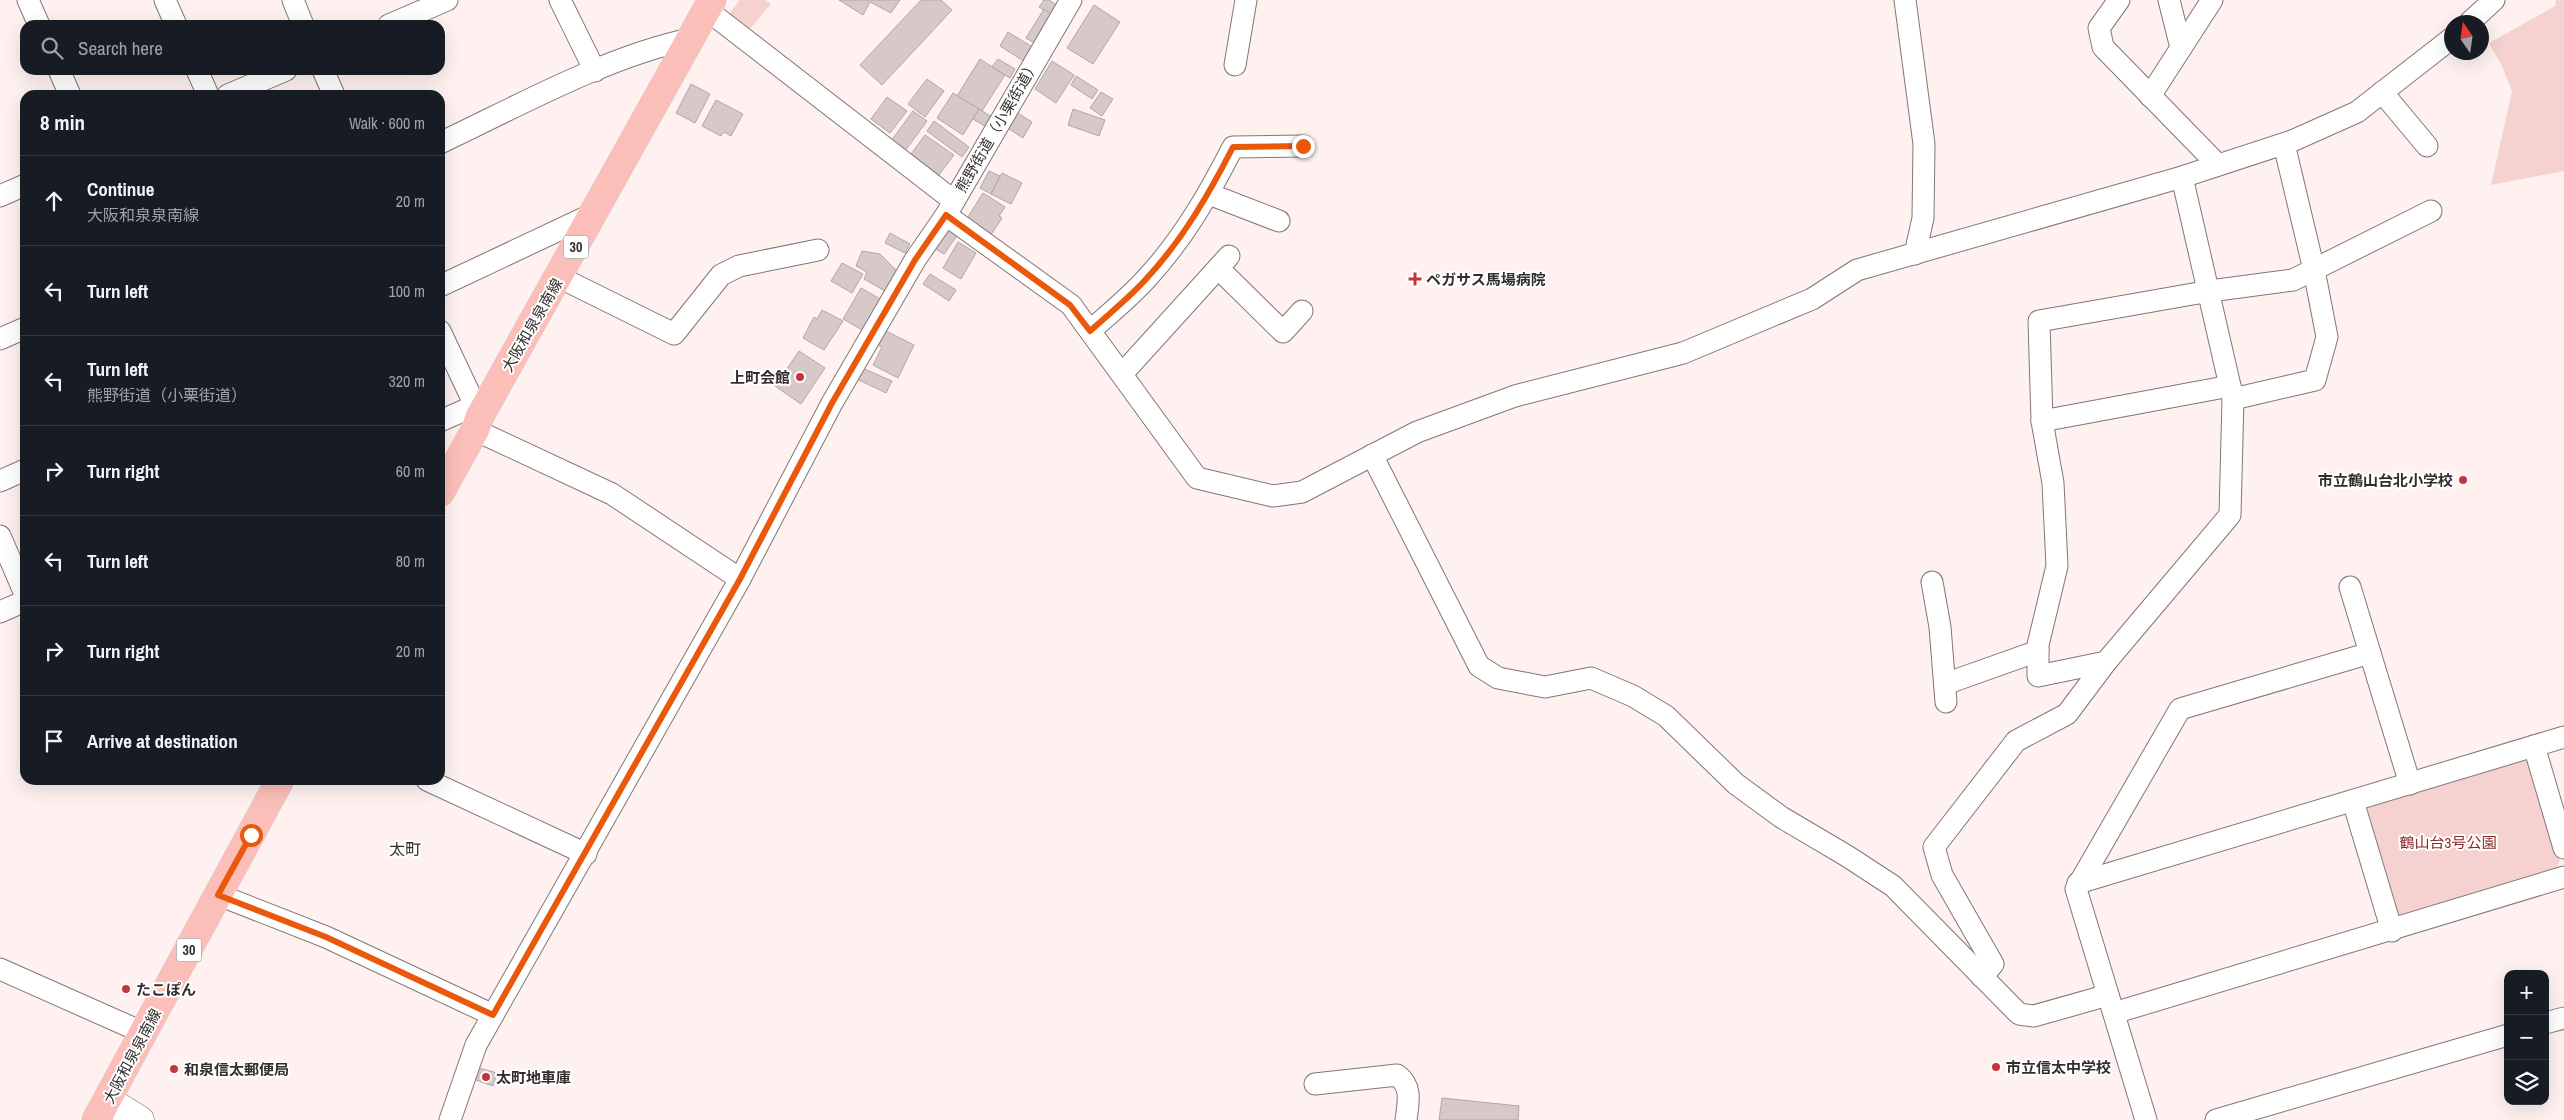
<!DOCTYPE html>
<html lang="en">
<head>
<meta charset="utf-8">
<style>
  body { margin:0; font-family:"Archivo Narrow","Noto Sans JP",sans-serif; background:#242831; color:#f1f3f6 }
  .controls { position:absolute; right:15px; bottom:15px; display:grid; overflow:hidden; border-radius:10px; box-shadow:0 5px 20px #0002 }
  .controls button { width:45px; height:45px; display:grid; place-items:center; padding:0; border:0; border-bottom:1px solid #363941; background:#171b24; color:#f1f3f6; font:25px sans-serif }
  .compass { position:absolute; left:2444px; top:15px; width:45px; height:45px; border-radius:50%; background:#171b24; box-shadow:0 5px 20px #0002; rotate:347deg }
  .stop { position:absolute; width:15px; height:15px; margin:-11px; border:4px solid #ea580c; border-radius:50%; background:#fff }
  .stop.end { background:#ea580c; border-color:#fff; box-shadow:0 1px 5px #0008 }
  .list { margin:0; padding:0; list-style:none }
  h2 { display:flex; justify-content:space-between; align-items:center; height:65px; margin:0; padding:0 20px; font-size:21px }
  h2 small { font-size:16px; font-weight:400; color:#9ea1a6 }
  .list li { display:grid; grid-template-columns:32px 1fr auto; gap:15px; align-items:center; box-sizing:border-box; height:90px; padding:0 20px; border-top:1px solid #363941 }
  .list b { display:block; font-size:19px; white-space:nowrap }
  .list p { margin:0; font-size:16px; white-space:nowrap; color:#9ea1a6 }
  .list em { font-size:16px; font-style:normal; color:#9ea1a6 }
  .icon { flex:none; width:28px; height:28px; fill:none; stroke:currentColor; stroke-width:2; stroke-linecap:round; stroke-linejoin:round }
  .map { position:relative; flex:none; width:2564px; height:1120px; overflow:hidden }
  .search { position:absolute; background:#171b24; box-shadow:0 5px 20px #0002; left:20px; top:20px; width:425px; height:55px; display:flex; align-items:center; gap:12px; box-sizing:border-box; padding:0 18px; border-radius:15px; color:#9ea1a6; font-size:19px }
  .panel { position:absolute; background:#171b24; box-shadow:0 5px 20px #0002; left:20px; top:90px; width:425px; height:695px; border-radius:15px }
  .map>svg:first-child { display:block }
  .green { fill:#f5d2cf }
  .building { fill:#d6c9c8; stroke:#b3a7a5 }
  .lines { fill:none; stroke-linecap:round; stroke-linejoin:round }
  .minor-casing { stroke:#827776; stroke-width:23 }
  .tertiary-casing { stroke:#827776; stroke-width:29 }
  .primary-casing { stroke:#d2d1d1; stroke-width:29 }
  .minor { stroke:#fff; stroke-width:21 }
  .tertiary { stroke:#fff; stroke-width:28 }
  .primary { stroke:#fcbeb9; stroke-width:28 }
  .route { stroke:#ea580c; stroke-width:6 }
  .poi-dot { fill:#c43438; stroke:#fff; stroke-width:2 }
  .labels { text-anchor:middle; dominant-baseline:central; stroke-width:4; stroke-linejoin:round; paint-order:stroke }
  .shield { fill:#fff; stroke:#706d6d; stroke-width:1 }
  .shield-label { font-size:14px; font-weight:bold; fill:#332e2e }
  .street-label { font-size:15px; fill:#332e2e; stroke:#fff }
  .poi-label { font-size:15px; font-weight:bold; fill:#332e2e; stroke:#fff; text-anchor:start }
  .park-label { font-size:15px; fill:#892627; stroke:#fff }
  .neighbourhood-label { font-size:16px; fill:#332e2e; stroke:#fff }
</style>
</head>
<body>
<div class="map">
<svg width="2564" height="1120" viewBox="0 0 2564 1120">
  <rect width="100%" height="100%" fill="#fef1f0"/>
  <g class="green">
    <path d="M740,0H765L771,4L750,29L729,14Z"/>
    <path d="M2556,0H2564V171L2491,185L2512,91L2501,64L2489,43L2555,6Z"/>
    <path d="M2522,758L2533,765L2560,860L2556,871L2401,917L2391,911L2365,815L2369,803Z"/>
  </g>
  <g class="building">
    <path d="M839,0H900L891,13L870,2L863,15Z"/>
    <path d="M921,0H941L952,10L882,85L860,65Z"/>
    <path d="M1044,0H1049L1061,8L1055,17L1039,7Z"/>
    <path d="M1094,5L1120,22L1093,64L1067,48Z"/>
    <path d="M1044,9L1055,17L1038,45L1026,38Z"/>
    <path d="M1008,32L1034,48L1025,62L1000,46Z"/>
    <path d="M980,59L1005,75L982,111L957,96Z"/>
    <path d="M998,59L1015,69L1010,78L992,67Z"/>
    <path d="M1052,61L1074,75L1056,103L1035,89Z"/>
    <path d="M1076,76L1098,90L1092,99L1071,85Z"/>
    <path d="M927,79L944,91L925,117L908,104Z"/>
    <path d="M691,84L710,94L695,123L676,113Z"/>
    <path d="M1101,92L1113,99L1102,116L1090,108Z"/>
    <path d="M953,93L979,109L963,135L937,118Z"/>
    <path d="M887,97L907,111L890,133L871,119Z"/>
    <path d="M716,100L743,114L731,136L724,132L721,136L702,126Z"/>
    <path d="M979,109L992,117L986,127L973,119Z"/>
    <path d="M1073,109L1105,120L1099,136L1068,125Z"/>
    <path d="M913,111L927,121L905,151L891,141Z"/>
    <path d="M1016,112L1032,122L1023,138L1006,127Z"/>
    <path d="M934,121L969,147L962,157L927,131Z"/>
    <path d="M925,135L954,155L939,175L911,154Z"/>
    <path d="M989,171L1000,176L991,194L980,188Z"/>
    <path d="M1002,173L1022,183L1011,204L991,194Z"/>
    <path d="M983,193L1005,207L999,216L1002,218L990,236L966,220Z"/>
    <path d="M949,226L959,233L944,254L934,248Z"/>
    <path d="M890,233L910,244L905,253L885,243Z"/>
    <path d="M958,242L976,253L961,279L943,268Z"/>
    <path d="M862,251L880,254L897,271L885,291L864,279L867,272L856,266Z"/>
    <path d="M842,263L863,274L852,293L831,281Z"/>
    <path d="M930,274L956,290L949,301L923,284Z"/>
    <path d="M861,288L882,300L864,331L843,319Z"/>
    <path d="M822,310L843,321L824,350L803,338L814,317L817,319Z"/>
    <path d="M880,328L914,345L898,378L873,365L882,347L873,343Z"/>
    <path d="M799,351L825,368L801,404L775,386Z"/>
    <path d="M862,368L892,381L886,393L857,379Z"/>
    <path d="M479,1068L497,1073L493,1086L476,1080Z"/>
    <path d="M1442,1098L1519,1106L1518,1120H1439Z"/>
  </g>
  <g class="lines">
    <defs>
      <g id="minor">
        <path d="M28,0L39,25"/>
        <path d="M165,0L176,25"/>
        <path d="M293,0L303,25"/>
        <path d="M560,0L595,71"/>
        <path d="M1905,0L1924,144L1923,218L1915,254"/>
        <path d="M2119,0L2099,28L2103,47L2218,165"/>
        <path d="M2169,0L2181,48"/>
        <path d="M707,10L954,201"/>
        <path d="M2470,22L2494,0"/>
        <path d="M389,25L447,0"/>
        <path d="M1235,65L1246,0"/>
        <path d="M59,70L70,95"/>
        <path d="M197,70L208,95"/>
        <path d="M323,70L334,95"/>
        <path d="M2382,92L2427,146"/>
        <path d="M228,95L286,70"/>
        <path d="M2150,96L2212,0"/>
        <path d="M440,143C516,107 608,56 690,39"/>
        <path d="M2182,177L2233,399L2230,515L2106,662L2038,676V645L2057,566L2053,483L2042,421L2039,321L2210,291L2293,280L2431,211"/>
        <path d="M1209,194L1279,221"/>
        <path d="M0,196L25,185"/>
        <path d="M946,215L1071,305L1197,478L1273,496L1302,492L1417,432L1515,396L1683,353L1812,299L1857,270L2182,177L2292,141L2357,112L2452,38"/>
        <path d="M1218,268L1283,332L1302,311"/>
        <path d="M559,277L674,334L721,275L739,266L818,250"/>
        <path d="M440,286L595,213"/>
        <path d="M440,331L480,416"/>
        <path d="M1090,331C1109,314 1130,297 1147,278C1183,239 1209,194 1233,147L1303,146"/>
        <path d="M0,339L25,328"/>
        <path d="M1122,374L1229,256"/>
        <path d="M2233,399L2315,380L2327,337L2314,270L2284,144"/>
        <path d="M440,421L465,410L480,416"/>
        <path d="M2042,421L2230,386"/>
        <path d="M475,430L612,494L740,579"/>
        <path d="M1372,455L1479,666L1498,678L1545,687L1591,678L1633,696L1666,716L1736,784L1781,817L1847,856L1893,886L2019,1014L2034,1016L2108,995"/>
        <path d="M0,481L25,470"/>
        <path d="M0,536L25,594"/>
        <path d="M1932,582L1940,627L1946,702"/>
        <path d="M2350,587L2370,653"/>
        <path d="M0,612L25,601"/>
        <path d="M1945,684L2038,651"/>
        <path d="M2534,746L2564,848"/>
        <path d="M427,780L586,854"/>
        <path d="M2353,801L2392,931"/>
        <path d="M2078,883L2564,737"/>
        <path d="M219,895L326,937L493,1015"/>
        <path d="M0,969L144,1033"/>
        <path d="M1982,977L1993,964L1942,875L1934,847L2016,741L2067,714L2106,662"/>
        <path d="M2114,1013L2564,877"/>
        <path d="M2545,1023L2564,1018"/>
        <path d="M1315,1084L1397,1075C1413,1087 1408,1103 1406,1120"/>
        <path d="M450,1120L476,1045L740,579L832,403L915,260L946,215L1071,0"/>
        <path d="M2146,1120L2076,889L2180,709L2370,653L2410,784"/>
        <path d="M2216,1120L2508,1035"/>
      </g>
      <path id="tertiary" d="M108,1100L140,1120"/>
      <g id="primary">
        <path d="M440,493L475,430L480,416L712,0"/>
        <path d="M96,1120L280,780"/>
      </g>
    </defs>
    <use href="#minor" class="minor-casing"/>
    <use href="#tertiary" class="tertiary-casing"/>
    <use href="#primary" class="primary-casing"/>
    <use href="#minor" class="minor"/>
    <use href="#tertiary" class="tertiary"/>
    <use href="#primary" class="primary"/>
  </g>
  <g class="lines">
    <path class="route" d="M251,835L218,895L326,937L493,1015L740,579L832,403L915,260L946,215L1070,305L1090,331C1109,314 1130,297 1147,278C1183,239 1209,194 1233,147L1303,146"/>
  </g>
  <g class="poi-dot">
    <path d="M1412.5 271.5h5v5h5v5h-5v5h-5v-5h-5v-5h5z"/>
    <circle cx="800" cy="377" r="5"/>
    <circle cx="2463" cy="480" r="5"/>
    <circle cx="126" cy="989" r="5"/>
    <circle cx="1996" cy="1067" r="5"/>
    <circle cx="174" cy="1069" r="5"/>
    <circle cx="486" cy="1077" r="5"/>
  </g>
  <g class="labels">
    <g class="shield">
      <rect x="563.5" y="235.5" width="25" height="23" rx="4"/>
      <rect x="176.5" y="938.5" width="25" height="23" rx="4"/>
    </g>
    <g class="shield-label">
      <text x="576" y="247">30</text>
      <text x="189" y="950">30</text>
    </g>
    <g class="street-label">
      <text transform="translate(997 126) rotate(-60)">熊野街道（小栗街道）</text>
      <text transform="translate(532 325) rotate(-60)">大阪和泉泉南線</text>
      <text transform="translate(132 1056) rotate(-62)">大阪和泉泉南線</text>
    </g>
    <g class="poi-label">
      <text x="1426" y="279">ペガサス馬場病院</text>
      <text x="790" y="377" text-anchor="end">上町会館</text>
      <text x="2453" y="480" text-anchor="end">市立鶴山台北小学校</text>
      <text x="136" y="989">たこぽん</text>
      <text x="2006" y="1067">市立信太中学校</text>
      <text x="184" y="1069">和泉信太郵便局</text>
      <text x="496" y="1077">太町地車庫</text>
    </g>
    <g class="park-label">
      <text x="2448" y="842">鶴山台3号公園</text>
    </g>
    <g class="neighbourhood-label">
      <text x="405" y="849">太町</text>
    </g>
  </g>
</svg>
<div class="controls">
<button>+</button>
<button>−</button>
<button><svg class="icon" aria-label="layers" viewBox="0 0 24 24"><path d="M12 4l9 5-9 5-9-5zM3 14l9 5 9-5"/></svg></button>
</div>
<svg class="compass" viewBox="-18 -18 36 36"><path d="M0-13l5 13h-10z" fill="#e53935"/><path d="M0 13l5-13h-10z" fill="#9ea1a6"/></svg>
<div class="stop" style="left:251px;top:835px"></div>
<div class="stop end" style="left:1303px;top:146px"></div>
<div class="search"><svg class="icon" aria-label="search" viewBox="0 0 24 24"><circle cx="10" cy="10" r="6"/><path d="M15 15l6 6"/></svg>Search here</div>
<section class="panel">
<h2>8 min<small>Walk · 600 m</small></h2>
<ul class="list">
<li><svg class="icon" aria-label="ahead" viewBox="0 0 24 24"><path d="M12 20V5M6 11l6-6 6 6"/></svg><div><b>Continue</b><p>大阪和泉泉南線</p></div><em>20 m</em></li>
<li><svg class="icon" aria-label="left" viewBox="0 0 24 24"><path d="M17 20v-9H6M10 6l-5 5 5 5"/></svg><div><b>Turn left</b></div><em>100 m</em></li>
<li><svg class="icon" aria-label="left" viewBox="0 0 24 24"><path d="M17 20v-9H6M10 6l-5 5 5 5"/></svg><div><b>Turn left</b><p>熊野街道（小栗街道）</p></div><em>320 m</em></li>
<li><svg class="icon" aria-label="right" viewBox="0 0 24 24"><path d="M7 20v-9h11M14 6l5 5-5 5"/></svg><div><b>Turn right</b></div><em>60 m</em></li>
<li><svg class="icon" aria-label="left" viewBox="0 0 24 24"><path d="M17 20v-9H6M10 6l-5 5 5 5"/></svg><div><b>Turn left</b></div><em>80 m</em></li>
<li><svg class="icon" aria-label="right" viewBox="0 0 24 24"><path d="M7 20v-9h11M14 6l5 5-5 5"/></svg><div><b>Turn right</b></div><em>20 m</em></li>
<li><svg class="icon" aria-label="arrive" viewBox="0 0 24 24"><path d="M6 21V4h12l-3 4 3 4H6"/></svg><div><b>Arrive at destination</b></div></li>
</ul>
</section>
</div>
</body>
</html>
